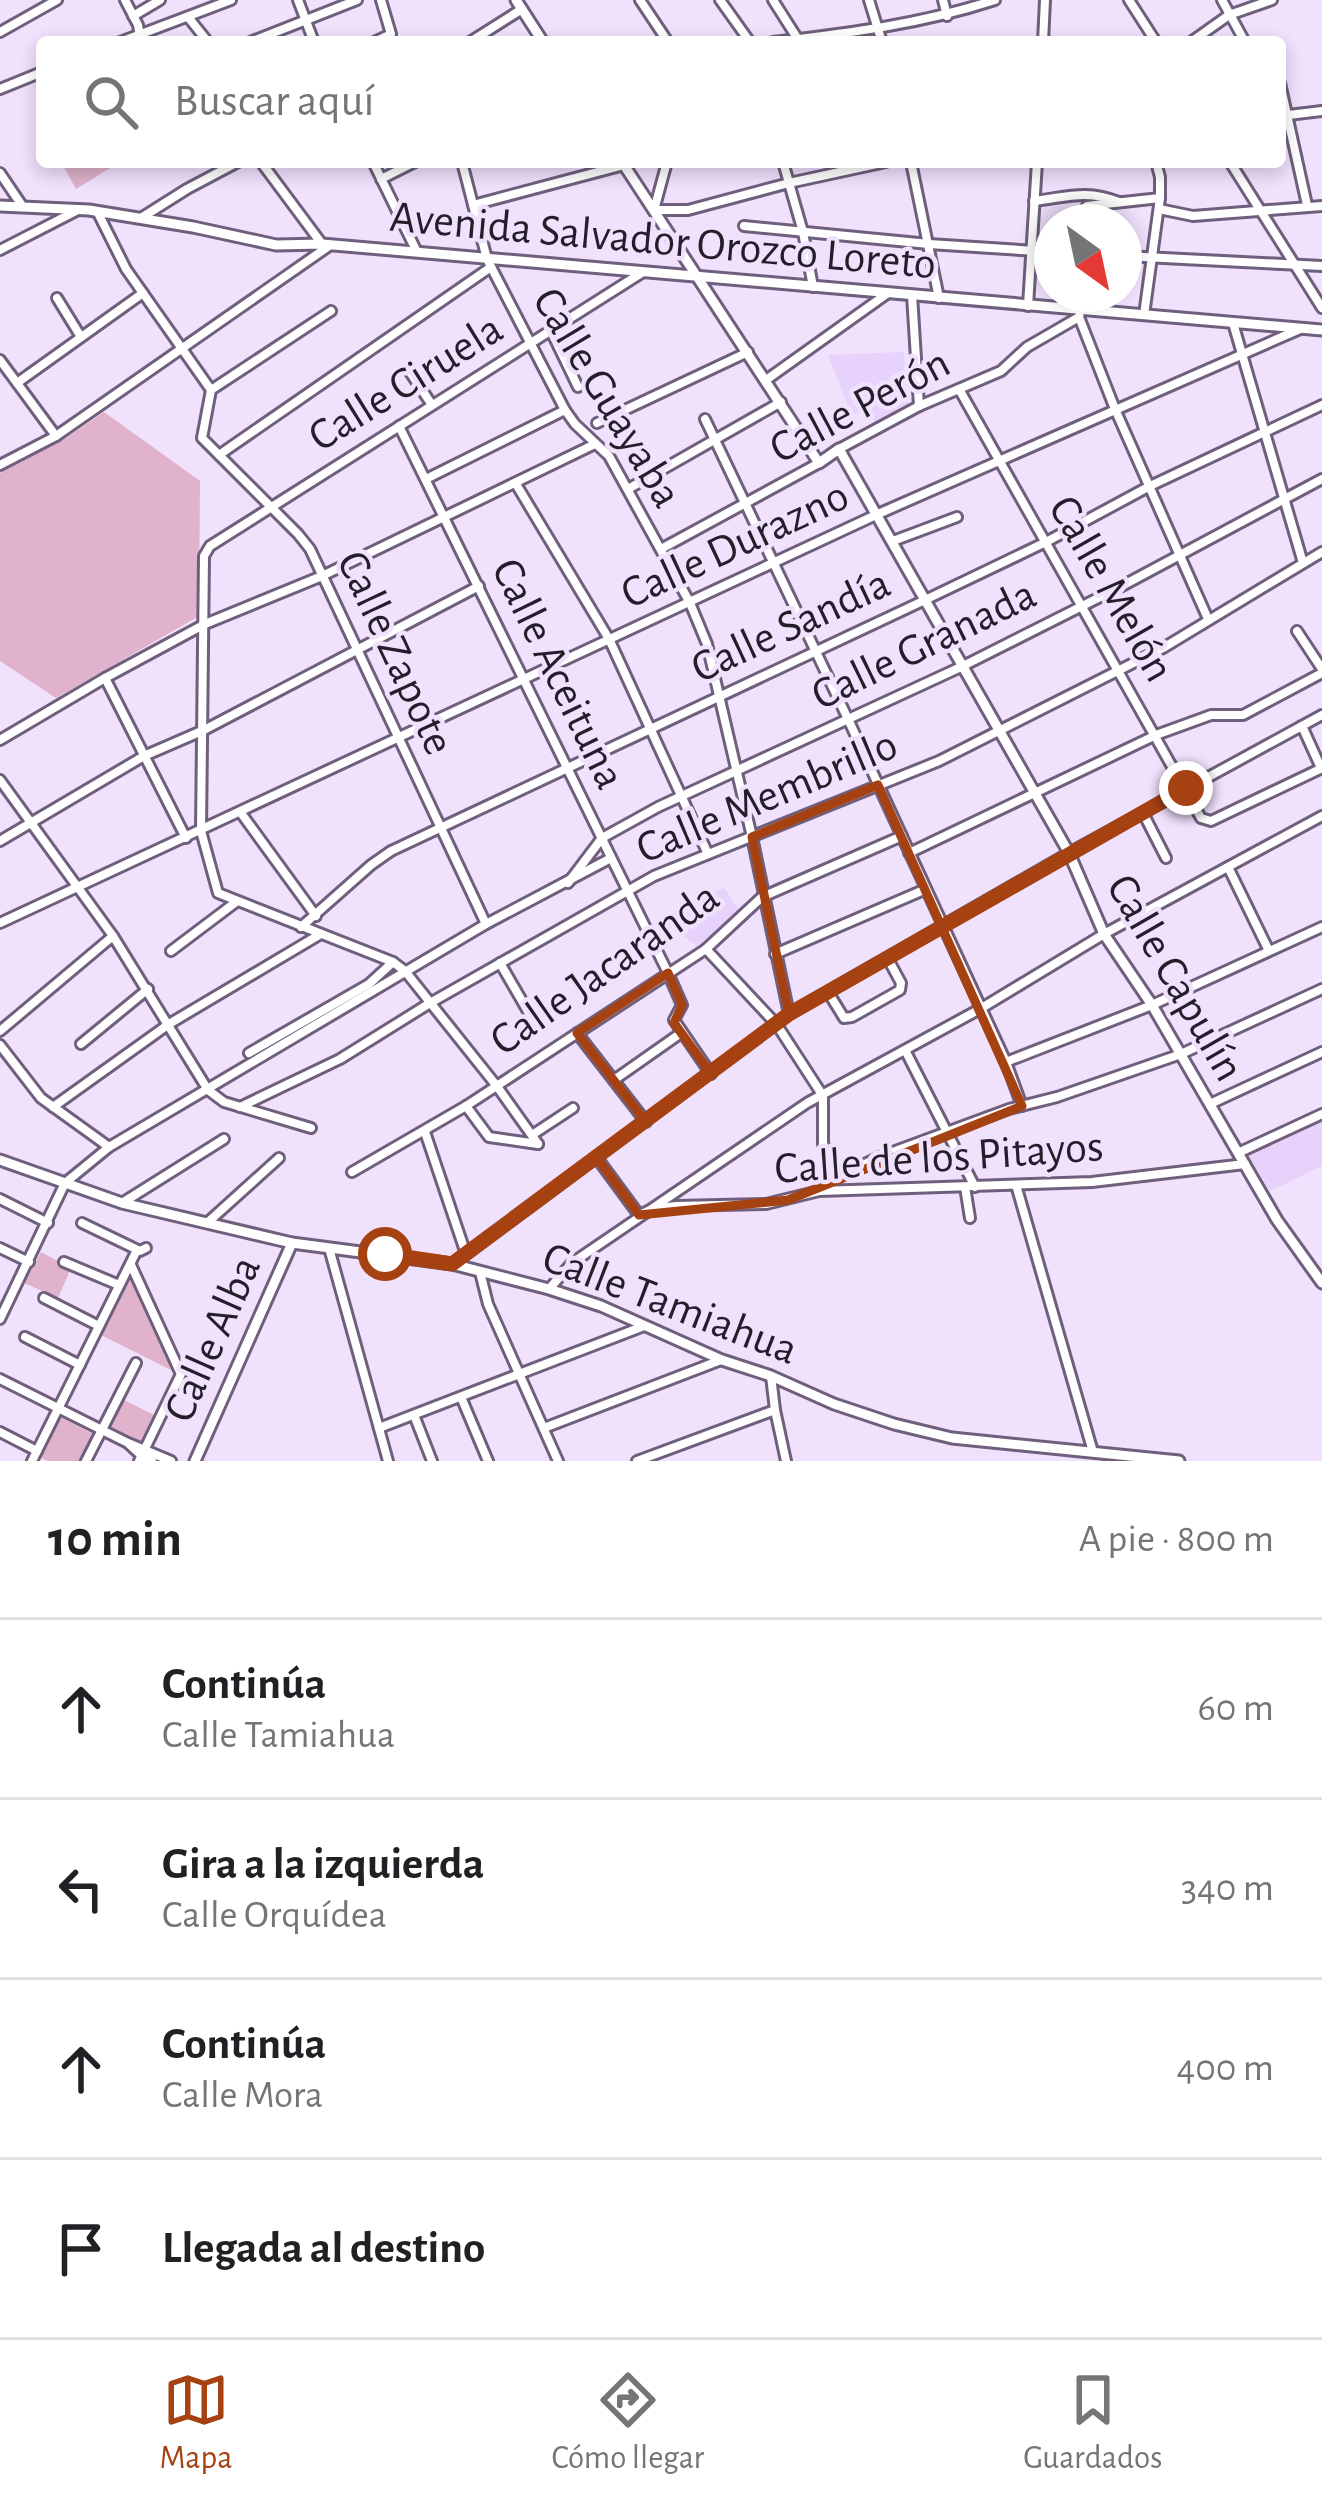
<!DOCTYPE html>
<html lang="es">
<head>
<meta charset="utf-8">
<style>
  body { margin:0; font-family:"Alegreya Sans",sans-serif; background:#f6f6f6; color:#202124 }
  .compass { position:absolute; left:1034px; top:204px; width:108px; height:108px; border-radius:50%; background:#fff; box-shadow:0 6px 18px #0003; rotate:147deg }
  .stop { position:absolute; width:36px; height:36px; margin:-27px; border:9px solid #a64112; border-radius:50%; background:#fff }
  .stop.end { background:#a64112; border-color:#fff; box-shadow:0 3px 12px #0008 }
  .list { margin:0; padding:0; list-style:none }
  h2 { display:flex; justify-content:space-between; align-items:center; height:156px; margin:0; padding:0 48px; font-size:51px }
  h2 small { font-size:39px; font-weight:400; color:#757577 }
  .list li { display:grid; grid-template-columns:78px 1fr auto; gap:36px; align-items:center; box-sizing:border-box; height:180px; padding:0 48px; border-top:3px solid #e0e0e0 }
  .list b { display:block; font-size:45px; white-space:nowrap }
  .list p { margin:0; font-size:39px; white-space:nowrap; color:#757577 }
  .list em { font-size:39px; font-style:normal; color:#757577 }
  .icon { flex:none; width:66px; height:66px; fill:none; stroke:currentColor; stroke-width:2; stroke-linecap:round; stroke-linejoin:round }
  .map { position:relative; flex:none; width:1322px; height:1461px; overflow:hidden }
  .search { position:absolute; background:#fff; box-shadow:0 6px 18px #0003; left:36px; right:36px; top:36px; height:132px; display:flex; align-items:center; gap:30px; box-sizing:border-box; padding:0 42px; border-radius:12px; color:#757577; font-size:45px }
  .sheet { height:876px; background:#fff }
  nav { display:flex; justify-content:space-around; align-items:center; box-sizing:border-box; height:168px; border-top:3px solid #e0e0e0; background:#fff; font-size:33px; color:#757577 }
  nav a { display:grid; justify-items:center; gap:6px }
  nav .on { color:#a64112 }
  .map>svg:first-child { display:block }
  .built { fill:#e7d2fb }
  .green { fill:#e0b2cb }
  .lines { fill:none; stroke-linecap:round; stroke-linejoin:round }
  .minor-casing { stroke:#6f5f7d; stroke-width:14 }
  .tertiary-casing { stroke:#6f5f7d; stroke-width:15 }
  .minor { stroke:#fff; stroke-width:8 }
  .tertiary { stroke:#fff; stroke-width:9 }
  .route { stroke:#a64112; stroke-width:15 }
  .marked { fill:none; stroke:#a64112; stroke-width:9; stroke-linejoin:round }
  .labels { text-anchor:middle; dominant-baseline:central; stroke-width:9; stroke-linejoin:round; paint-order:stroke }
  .street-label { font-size:45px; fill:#241d2a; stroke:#f0e1fd }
</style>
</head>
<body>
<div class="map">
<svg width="1322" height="1461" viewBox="0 0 1322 1461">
  <rect width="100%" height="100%" fill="#f0e1fd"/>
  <g class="built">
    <path d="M904,352L908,406L875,422L868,407L852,415L828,355Z"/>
    <path d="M724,888L739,910L697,946L666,923L680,918L677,911L682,904Z"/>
    <path d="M1322,1120V1166L1270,1191L1247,1154Z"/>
  </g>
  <g class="green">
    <path d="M61,162H120L76,189Z"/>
    <path d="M104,412L200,481L199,616L56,698L0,661V473L66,438Z"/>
    <path d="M41,1252L71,1268L58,1298L24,1283Z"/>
    <path d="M131,1274L170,1354L175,1372L99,1334Z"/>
    <path d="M122,1399L154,1415L141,1442L108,1425Z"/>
    <path d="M60,1417L97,1436L84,1461H48L39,1457Z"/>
  </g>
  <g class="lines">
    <defs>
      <g id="minor">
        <path d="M125,0L138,25L141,42"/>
        <path d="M298,0L314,42"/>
        <path d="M640,0L668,42"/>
        <path d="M720,0L750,42"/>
        <path d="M773,0L799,41"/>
        <path d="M869,0L882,42"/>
        <path d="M943,0L947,16"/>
        <path d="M1129,0L1156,42"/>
        <path d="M1222,0L1245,42"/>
        <path d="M133,16L160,0"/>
        <path d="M188,17L208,42"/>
        <path d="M0,32L57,0"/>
        <path d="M120,42L231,0"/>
        <path d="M250,42L357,0"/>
        <path d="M374,42L391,34L381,0"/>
        <path d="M470,42L522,9"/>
        <path d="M773,42C850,33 921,24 995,0"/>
        <path d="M1043,42L1045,0"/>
        <path d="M1191,42L1229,15L1272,0"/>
        <path d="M1280,83L1307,205"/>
        <path d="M0,89L42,72"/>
        <path d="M1280,116L1322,111"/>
        <path d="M261,162L322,244"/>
        <path d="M373,162L417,252"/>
        <path d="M462,162L487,259L565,410L575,424L609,456L690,603L707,644L752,837L789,1014"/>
        <path d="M667,162L654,210H688L789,183L886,162"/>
        <path d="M783,162L803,232L813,287"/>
        <path d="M911,162L939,298"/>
        <path d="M1230,162L1322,308"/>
        <path d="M0,173L23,207"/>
        <path d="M381,179L415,162"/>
        <path d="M1034,201C1068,197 1086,189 1119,202"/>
        <path d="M473,205L624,165"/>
        <path d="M1087,206L1160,198"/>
        <path d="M1159,209L1193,216L1322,206"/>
        <path d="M98,213L126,269L211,390"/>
        <path d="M141,218L187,189L238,162"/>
        <path d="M744,226L929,244L1052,252"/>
        <path d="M0,250L78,210"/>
        <path d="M1124,256L1322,266"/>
        <path d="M912,295L919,406"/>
        <path d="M57,298L81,337"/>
        <path d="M1028,306L1037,162"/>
        <path d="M331,311L211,390L202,438L298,534L310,549L486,924"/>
        <path d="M1144,315L1160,198V177L1156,162"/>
        <path d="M1079,317L1115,409L1208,619"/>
        <path d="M1233,323L1303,563"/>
        <path d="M551,331L578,387"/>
        <path d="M0,360L56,436"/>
        <path d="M408,369L432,405"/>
        <path d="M766,380L888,293"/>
        <path d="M17,383L143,293"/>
        <path d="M959,389L1201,818L1211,821L1322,768"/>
        <path d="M705,419L848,719L1006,1062L1022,1106"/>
        <path d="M597,423L748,352"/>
        <path d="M399,426L668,973L682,1005L674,1020L711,1074"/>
        <path d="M839,449L919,406L1001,371L1027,347L1079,317L1080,312"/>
        <path d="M219,455L491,267"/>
        <path d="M0,465L56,436L329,246"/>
        <path d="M426,479L565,410"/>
        <path d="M516,484L609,639L708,854"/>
        <path d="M628,489L781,402"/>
        <path d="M893,541L957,517"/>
        <path d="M661,549L819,463"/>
        <path d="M1297,631L1322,669"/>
        <path d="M105,678L186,838"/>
        <path d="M1302,726L1321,768"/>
        <path d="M0,740L105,678L205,624L322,576L595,444"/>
        <path d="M0,780L113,936L208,1090L224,1102L311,1128"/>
        <path d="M241,813L316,916"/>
        <path d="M1143,813L1166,858"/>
        <path d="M0,841L144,756L204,730L479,586"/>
        <path d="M909,853L1156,735L1211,715H1243L1322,673"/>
        <path d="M1228,867L1269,951"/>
        <path d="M568,883L602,838L658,807L963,666L1120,587L1322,479"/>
        <path d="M0,923L878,514L1300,329"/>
        <path d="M301,927L371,865L391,851L925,600L1046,542L1150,486L1322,405"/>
        <path d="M706,949L777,1025L823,1096V1144L842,1175"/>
        <path d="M171,951L236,902"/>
        <path d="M775,954L926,889"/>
        <path d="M500,963L533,1020"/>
        <path d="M828,992L844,1018L852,1017L900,990L901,983L888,959"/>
        <path d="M0,1031L113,936"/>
        <path d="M577,1033L646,1122"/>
        <path d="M81,1044L148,989"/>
        <path d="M0,1045L41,1098L109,1147"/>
        <path d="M905,1050L975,1187"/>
        <path d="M249,1053L369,984L393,962"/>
        <path d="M1006,1062L1152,1005L1322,927"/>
        <path d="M614,1080L681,1033"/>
        <path d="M1210,1104L1322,1052"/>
        <path d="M466,1106L489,1137L538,1144"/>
        <path d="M53,1107L169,1024L319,935"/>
        <path d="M240,1107L340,1059L430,1003L654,876L939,761L1163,648L1322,552"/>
        <path d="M425,1132L466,1254"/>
        <path d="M532,1135L573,1108"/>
        <path d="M538,1144L496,1085L405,971L393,962L218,893L201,831L204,556L210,546L643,272"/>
        <path d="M1238,1153L1322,1114"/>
        <path d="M597,1158L639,1215L653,1209L676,1206L766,1204L819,1191L1092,1182L1245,1164"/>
        <path d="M352,1172L466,1106L706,949L762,897L902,836"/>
        <path d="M1016,1185L1093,1452"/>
        <path d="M965,1187L970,1218"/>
        <path d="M820,1190L842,1175L879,1157L1009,1109L1057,1097L1181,1054L1322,989"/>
        <path d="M0,1199L48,1223"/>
        <path d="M122,1203L224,1139"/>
        <path d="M82,1223L140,1251L146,1248"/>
        <path d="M207,1223L279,1158"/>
        <path d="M0,1248L29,1262"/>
        <path d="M329,1248L388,1461"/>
        <path d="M64,1262L119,1285"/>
        <path d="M453,1264L789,1014L1069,853L1322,715"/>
        <path d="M131,1265L181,1374L139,1461"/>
        <path d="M480,1272L488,1304L558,1461"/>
        <path d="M549,1289L572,1263L807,1103L980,1009L1104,934L1322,816"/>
        <path d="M44,1298L99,1326"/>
        <path d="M0,1319L65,1183L109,1147L486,924L611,858"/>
        <path d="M25,1337L80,1365"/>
        <path d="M771,1376L775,1410L786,1461"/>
        <path d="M0,1379L128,1443L171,1461"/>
        <path d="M461,1397L488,1461"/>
        <path d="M414,1415L432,1461"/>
        <path d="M379,1428L644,1326"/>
        <path d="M544,1428L721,1360"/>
        <path d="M0,1432L37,1451"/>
        <path d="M129,1444L142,1456L152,1461"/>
        <path d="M32,1461L137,1250"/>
        <path d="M86,1461L136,1363"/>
        <path d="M637,1461L775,1410"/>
      </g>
      <g id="tertiary">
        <path d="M516,0L543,42"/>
        <path d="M622,162L819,463L839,449L1069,853L1104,934L1152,1005L1277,1220L1322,1283"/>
        <path d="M0,206L89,210L193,227L276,245L322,244L1322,330"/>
        <path d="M0,1160L122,1203L292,1243L452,1264L549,1289L601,1306L722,1360L771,1376L834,1404L894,1424L952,1438L1179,1461"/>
        <path d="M195,1461L292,1243"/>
      </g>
    </defs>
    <use href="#minor" class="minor-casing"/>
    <use href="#tertiary" class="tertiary-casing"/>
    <use href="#minor" class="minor"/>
    <use href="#tertiary" class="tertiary"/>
  </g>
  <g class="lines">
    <path class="route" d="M385,1254L452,1264L789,1014L1186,788"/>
  </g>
  <path class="marked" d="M878,785L1022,1106L788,1200L639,1215L597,1158L646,1122L577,1033L668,973L682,1005L674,1023L711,1074L789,1014L752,837Z"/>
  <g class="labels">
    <g class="street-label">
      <text transform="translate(663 241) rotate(5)">Avenida Salvador Orozco Loreto</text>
      <text transform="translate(406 383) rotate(-32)">Calle Ciruela</text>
      <text transform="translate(607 398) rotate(59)">Calle Guayaba</text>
      <text transform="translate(860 406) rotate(-28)">Calle Perón</text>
      <text transform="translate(735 545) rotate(-25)">Calle Durazno</text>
      <text transform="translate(1111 589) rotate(60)">Calle Melón</text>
      <text transform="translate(791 626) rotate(-25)">Calle Sandía</text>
      <text transform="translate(924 645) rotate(-26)">Calle Granada</text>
      <text transform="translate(395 653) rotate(65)">Calle Zapote</text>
      <text transform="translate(558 674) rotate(64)">Calle Aceituna</text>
      <text transform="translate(767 797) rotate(-23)">Calle Membrillo</text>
      <text transform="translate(605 969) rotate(-35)">Calle Jacaranda</text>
      <text transform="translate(1175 978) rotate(60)">Calle Capulín</text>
      <text transform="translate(939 1158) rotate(-4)">Calle de los Pitayos</text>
      <text transform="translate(670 1304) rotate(21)">Calle Tamiahua</text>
      <text transform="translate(213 1339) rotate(-66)">Calle Alba</text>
    </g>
  </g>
</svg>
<svg class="compass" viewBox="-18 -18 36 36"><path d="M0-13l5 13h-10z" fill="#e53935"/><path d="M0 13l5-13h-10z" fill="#757577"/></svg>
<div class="stop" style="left:385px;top:1254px"></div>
<div class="stop end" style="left:1186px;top:788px"></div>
<div class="search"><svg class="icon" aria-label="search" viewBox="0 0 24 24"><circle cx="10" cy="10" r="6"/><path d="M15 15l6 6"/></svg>Buscar aquí</div>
</div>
<section class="sheet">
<h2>10 min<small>A pie · 800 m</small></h2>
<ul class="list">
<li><svg class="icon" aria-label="ahead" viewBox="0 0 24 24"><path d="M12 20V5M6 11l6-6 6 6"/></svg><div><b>Continúa</b><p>Calle Tamiahua</p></div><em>60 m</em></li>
<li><svg class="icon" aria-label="left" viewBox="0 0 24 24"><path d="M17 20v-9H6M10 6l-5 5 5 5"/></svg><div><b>Gira a la izquierda</b><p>Calle Orquídea</p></div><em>340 m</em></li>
<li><svg class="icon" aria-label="ahead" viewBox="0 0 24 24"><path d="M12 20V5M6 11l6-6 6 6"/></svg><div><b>Continúa</b><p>Calle Mora</p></div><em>400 m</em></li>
<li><svg class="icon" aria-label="arrive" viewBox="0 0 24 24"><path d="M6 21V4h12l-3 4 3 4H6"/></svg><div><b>Llegada al destino</b></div></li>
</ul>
</section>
<nav>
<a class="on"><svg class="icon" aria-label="map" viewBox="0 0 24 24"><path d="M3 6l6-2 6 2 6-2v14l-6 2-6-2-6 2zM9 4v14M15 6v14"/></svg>Mapa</a>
<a><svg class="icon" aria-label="directions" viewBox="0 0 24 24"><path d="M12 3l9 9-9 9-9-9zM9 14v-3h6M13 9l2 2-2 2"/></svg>Cómo llegar</a>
<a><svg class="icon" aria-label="saved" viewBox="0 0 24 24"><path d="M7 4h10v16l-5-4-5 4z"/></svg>Guardados</a>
</nav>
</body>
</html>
